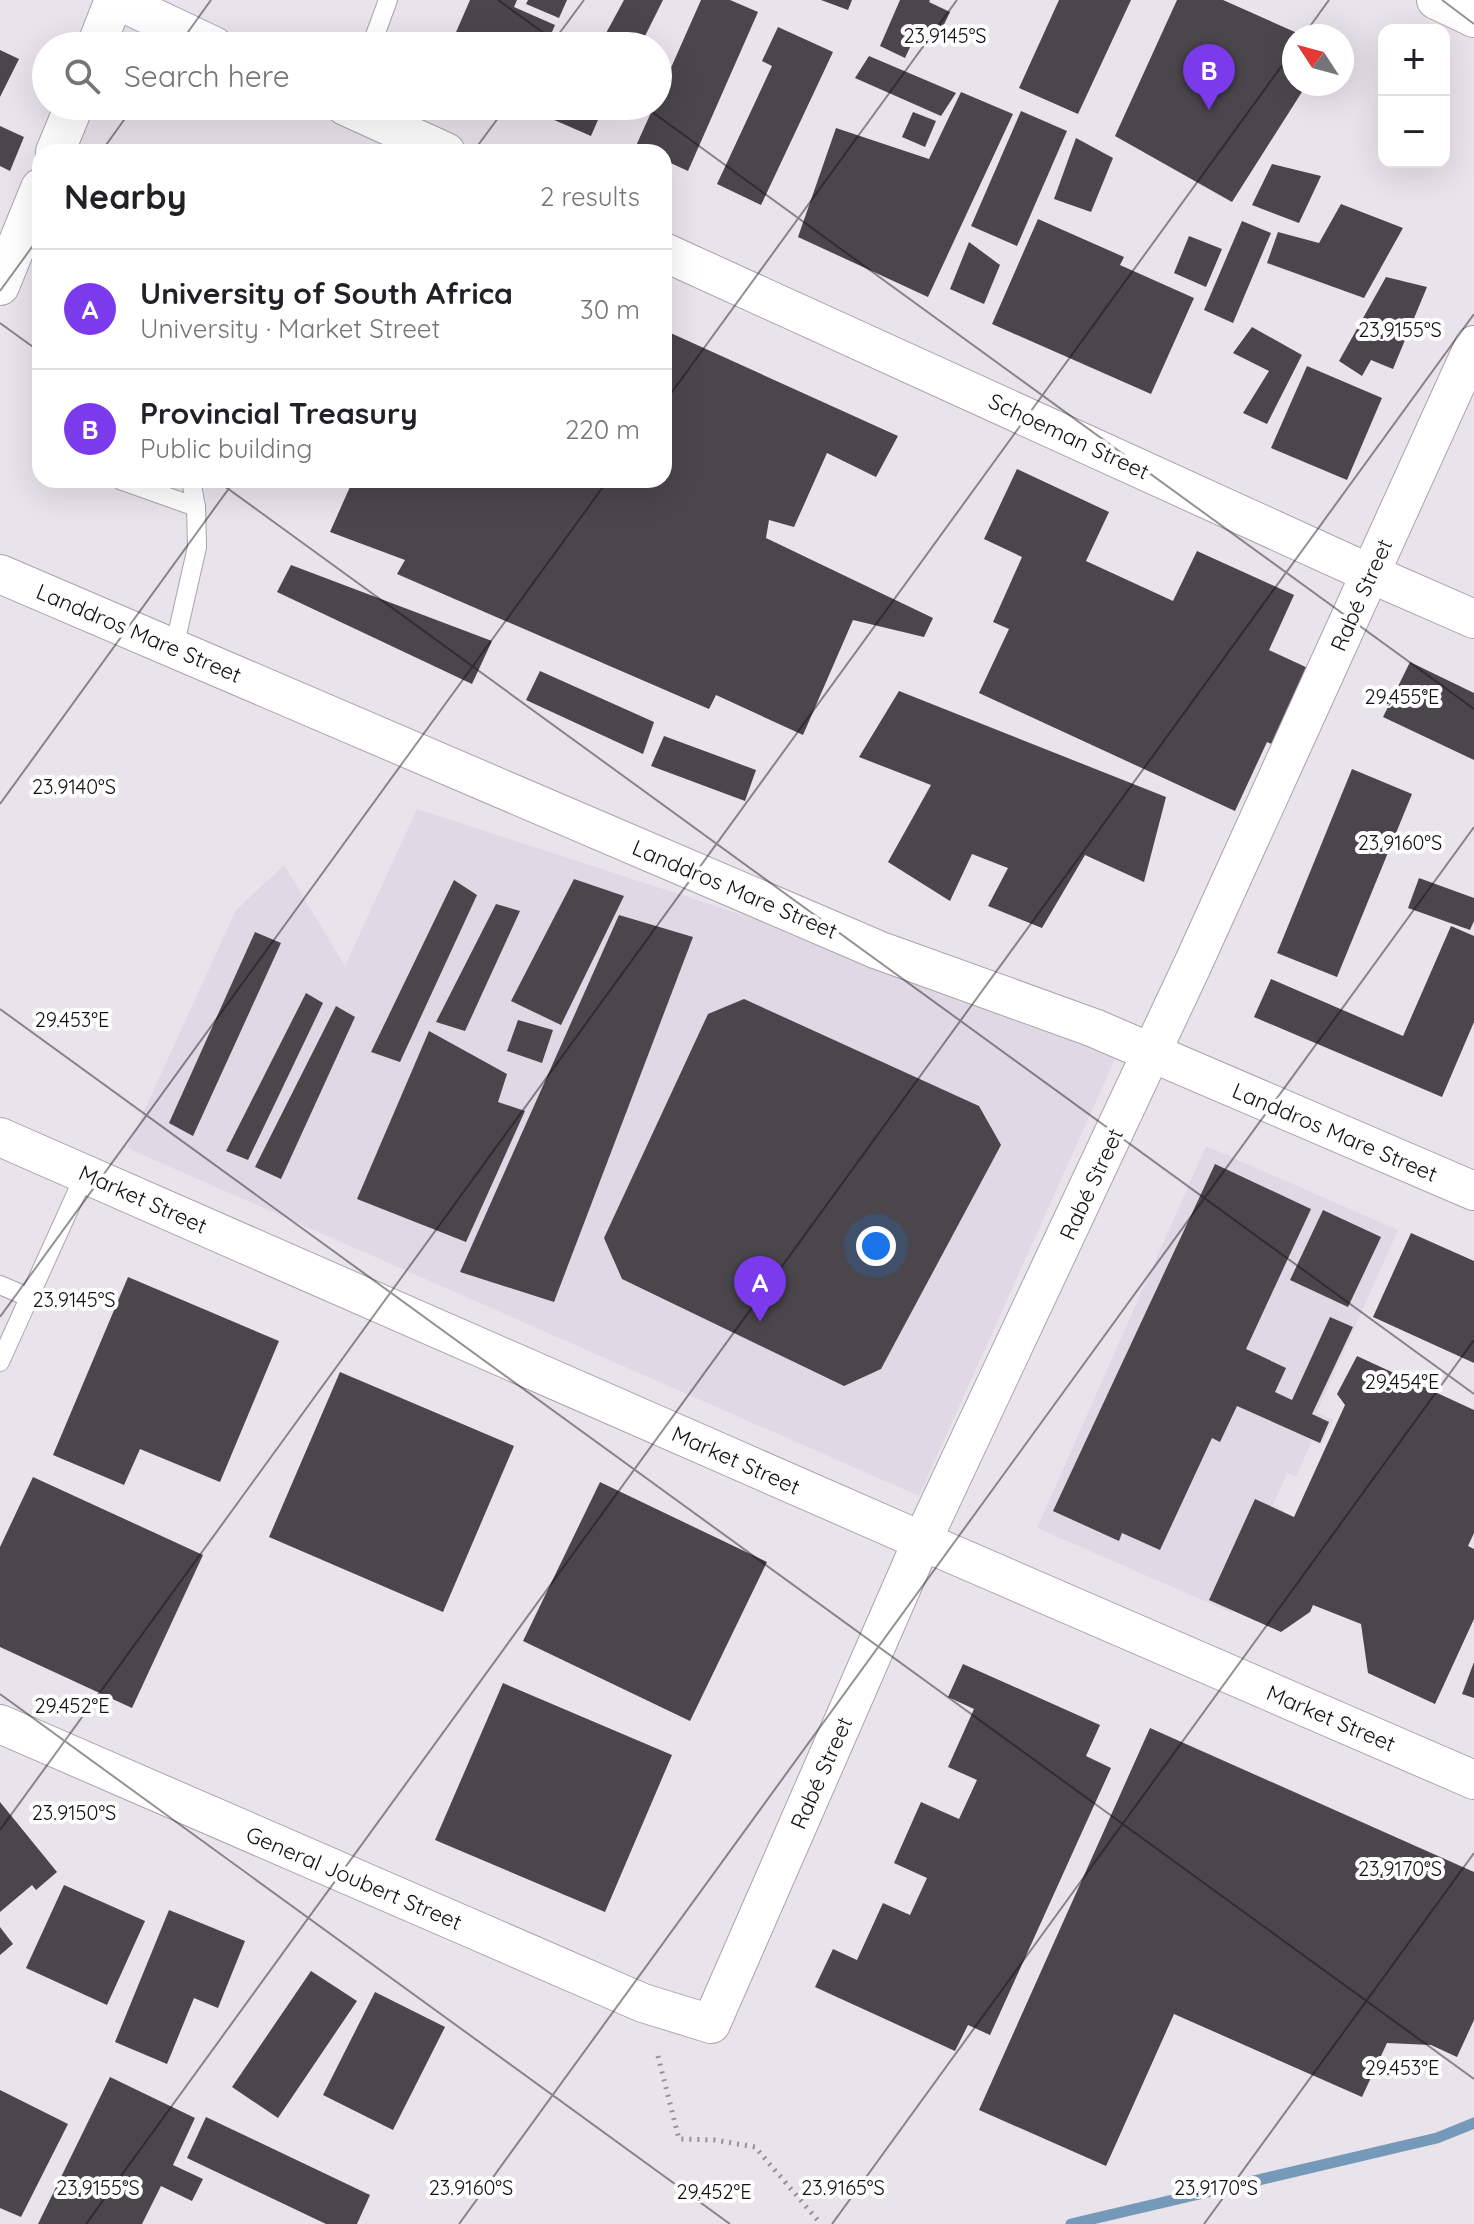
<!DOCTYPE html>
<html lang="en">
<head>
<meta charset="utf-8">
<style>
  body { margin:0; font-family:Quicksand,sans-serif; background:#f2f2f2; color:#202124 }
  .controls { position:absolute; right:24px; top:24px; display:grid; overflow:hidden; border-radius:16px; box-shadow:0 8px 32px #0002 }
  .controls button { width:72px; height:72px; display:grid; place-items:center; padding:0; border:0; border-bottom:2px solid #e0e0e0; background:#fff; color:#202124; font:40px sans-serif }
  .compass { position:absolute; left:1282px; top:24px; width:72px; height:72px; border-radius:50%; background:#fff; box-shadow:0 8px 32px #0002; rotate:306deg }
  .you { position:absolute; left:876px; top:1246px; width:28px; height:28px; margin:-20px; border:6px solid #fff; border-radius:50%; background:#1a73e8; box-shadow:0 0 0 12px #1a73e833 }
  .badge { display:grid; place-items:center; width:52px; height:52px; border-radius:50%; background:#7c3aed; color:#fff; font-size:26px; font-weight:700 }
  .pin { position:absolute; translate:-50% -66px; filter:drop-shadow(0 2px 4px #0008) }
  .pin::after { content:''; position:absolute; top:42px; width:28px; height:24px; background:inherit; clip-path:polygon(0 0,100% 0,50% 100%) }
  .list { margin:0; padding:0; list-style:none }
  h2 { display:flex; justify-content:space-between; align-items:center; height:104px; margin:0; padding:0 32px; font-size:34px }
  h2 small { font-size:26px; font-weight:400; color:#757577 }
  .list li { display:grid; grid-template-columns:52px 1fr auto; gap:24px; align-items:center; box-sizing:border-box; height:120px; padding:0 32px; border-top:2px solid #e0e0e0 }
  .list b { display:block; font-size:30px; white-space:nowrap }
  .list p { margin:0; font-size:26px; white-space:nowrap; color:#757577 }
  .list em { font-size:26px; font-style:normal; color:#757577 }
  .icon { flex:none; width:44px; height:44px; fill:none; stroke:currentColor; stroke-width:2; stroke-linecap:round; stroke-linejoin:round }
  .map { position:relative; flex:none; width:1474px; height:2224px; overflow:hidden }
  .search { position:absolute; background:#fff; box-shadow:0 8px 32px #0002; left:32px; top:32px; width:640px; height:88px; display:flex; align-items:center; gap:20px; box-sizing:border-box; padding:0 28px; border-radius:44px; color:#757577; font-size:30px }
  .panel { position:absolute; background:#fff; box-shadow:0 8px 32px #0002; left:32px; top:144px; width:640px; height:344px; border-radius:24px }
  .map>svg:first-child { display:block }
  .built { fill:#e1d8e6 }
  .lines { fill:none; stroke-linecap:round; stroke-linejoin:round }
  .stream { stroke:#759ab9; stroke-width:11 }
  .building { fill:#4a464c }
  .lane-casing { stroke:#a9a4ac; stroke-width:20 }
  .street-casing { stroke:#a9a4ac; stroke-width:40 }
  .path { stroke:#949096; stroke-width:5; stroke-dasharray:2 6; stroke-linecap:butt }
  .lane { stroke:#fff; stroke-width:18 }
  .street { stroke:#fff; stroke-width:38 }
  .ticks { fill:none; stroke:#111012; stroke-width:2; stroke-opacity:0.45 }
  .labels { text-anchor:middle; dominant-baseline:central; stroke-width:8; stroke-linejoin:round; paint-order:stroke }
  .street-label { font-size:22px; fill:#111012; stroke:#fff }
  .ticks-label { font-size:20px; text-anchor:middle; fill:#111012; stroke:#fff; stroke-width:8; stroke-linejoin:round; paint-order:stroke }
</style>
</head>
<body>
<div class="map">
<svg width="1474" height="2224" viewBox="0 0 1474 2224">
  <rect width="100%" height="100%" fill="#e9e4ec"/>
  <g class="built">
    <path d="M417,809L805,935L1116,1057L919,1496L127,1148L236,910L284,865L345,966Z"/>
    <path d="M1206,1146L1398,1230L1317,1412L1333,1420L1321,1445L1312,1441L1296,1477L1287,1473L1273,1505L1284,1511L1244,1602L1238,1600L1232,1613L1037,1528Z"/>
  </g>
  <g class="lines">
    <path class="stream" d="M1071,2224L1437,2138L1474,2123"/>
  </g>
  <g class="building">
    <path d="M470,0H517L514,7L555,25L546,46H450Z"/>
    <path d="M528,0H567L559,18L526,4Z"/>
    <path d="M624,0H663L640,46H626L605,35Z"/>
    <path d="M701,0H730L758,12L688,171L664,160V152H645L635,148L654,106H658V97Z"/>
    <path d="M821,0H852L848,10Z"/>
    <path d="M900,0H930L929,2L950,12L939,35L920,26L905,58L880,46Z"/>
    <path d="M1059,0H1131L1078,114L1019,88Z"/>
    <path d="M1177,0H1223L1304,36H1294V84H1307L1232,202L1115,136Z"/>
    <path d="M778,27L833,52L761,205L717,184L772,66L762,61Z"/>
    <path d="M0,50L19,59L0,97Z"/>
    <path d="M869,56L956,93L941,116L855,78Z"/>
    <path d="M961,92L1013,114L928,297L798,237L836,128L929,159Z"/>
    <path d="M522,106H604L591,136Z"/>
    <path d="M1021,111L1067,131L1017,246L971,226Z"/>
    <path d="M913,112L936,121L925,147L902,137Z"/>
    <path d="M0,126L24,137L10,171L0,166Z"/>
    <path d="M1076,138L1113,158L1091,212L1054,199Z"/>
    <path d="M1272,164L1321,176L1299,223L1252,205Z"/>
    <path d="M1341,204L1403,228L1364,298L1267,263L1278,232L1319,243Z"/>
    <path d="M1038,219L1124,257L1120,265L1194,298L1151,394L992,324Z"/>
    <path d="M1242,221L1271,233L1233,323L1204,310Z"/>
    <path d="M1189,236L1222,249L1206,287L1174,273Z"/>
    <path d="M969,242L1000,265L984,304L950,289Z"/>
    <path d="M1386,277L1427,287L1393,369L1371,360L1362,376L1339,361Z"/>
    <path d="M1252,327L1302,355L1267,424L1243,413L1269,371L1233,353Z"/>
    <path d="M664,330L898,436L876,477L827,453L794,527L769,520L766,538L933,618L924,637L853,620L803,735L716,695L709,709L397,574L405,560L330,532L353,480H664Z"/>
    <path d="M1307,366L1382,398L1347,480L1271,448Z"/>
    <path d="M1017,469L1109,512L1086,561L1173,601L1197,551L1294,595L1269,650L1310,669L1274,745L1267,742L1235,811L979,693L1009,629L993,622L1022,557L984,539Z"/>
    <path d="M291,565L492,641L472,684L277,592Z"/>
    <path d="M1410,662L1474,693V760L1383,717Z"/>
    <path d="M540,671L654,722L643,754L526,700Z"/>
    <path d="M899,691L1166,797L1144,882L1085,855L1042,928L988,906L1008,868L972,854L950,901L888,862L931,785L859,757Z"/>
    <path d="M664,736L756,770L745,801L651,766Z"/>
    <path d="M1352,769L1412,794L1337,977L1277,953Z"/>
    <path d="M1419,878L1474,898V921L1470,930L1408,908Z"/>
    <path d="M574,879L624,896L561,1025L511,1001Z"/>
    <path d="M454,880L477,895L400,1062L371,1052Z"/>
    <path d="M496,904L520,911L465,1031L436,1022Z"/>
    <path d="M619,915L693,937L554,1302L460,1272Z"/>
    <path d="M1451,926L1474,936V1022L1442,1097L1254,1017L1271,979L1403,1036Z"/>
    <path d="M255,932L281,943L193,1136L169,1123Z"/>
    <path d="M306,993L323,1003L248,1160L226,1151Z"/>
    <path d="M744,999L979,1106L1001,1145L881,1369L844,1386L622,1279L604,1238L708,1014Z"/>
    <path d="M336,1006L355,1017L281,1179L255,1167Z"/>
    <path d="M518,1020L553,1030L542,1063L507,1051Z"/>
    <path d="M429,1031L507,1074L498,1102L525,1111L466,1242L357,1199Z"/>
    <path d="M1215,1164L1311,1209L1246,1349L1286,1368L1275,1392L1292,1400L1330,1317L1353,1327L1312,1414L1329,1422L1320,1443L1237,1406L1220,1442L1212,1438L1160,1550L1122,1533L1119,1541L1053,1511Z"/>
    <path d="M1323,1210L1381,1237L1348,1307L1290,1280Z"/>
    <path d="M1411,1233L1474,1261V1363L1373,1317Z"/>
    <path d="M128,1277L279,1341L220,1482L140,1449L124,1485L53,1455Z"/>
    <path d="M1357,1356L1474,1410V1533L1468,1546L1474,1549V1619L1435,1704L1368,1673L1361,1624L1313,1605L1310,1612L1281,1632L1209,1600L1255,1499L1294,1517L1345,1405L1337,1394Z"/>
    <path d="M340,1372L514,1446L443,1612L269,1537Z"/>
    <path d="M33,1477L203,1555L132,1708L0,1647V1547Z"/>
    <path d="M600,1482L767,1562L690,1721L523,1641Z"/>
    <path d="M1474,1662V1698L1462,1694Z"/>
    <path d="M963,1664L1100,1725L1086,1756L1111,1768L990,2035L968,2025L955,2051L815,1987L833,1949L857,1960L883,1903L910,1915L927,1878L894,1863L921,1802L959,1819L977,1780L948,1767L974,1709L948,1697Z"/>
    <path d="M503,1683L672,1755L605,1912L435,1840Z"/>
    <path d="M1150,1728L1474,1872V2020L1457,2057L1431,2045L1387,2043L1362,2097L1174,2014L1106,2166L979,2110Z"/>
    <path d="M0,1802L57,1872L36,1890L32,1885L0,1912Z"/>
    <path d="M64,1885L145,1921L107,2005L26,1968Z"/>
    <path d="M169,1910L245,1941L218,2008L194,1998L167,2064L115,2042Z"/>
    <path d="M0,1927L13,1944L0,1955Z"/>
    <path d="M311,1971L357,2001L278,2118L232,2087Z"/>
    <path d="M375,1992L445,2027L393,2130L323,2095Z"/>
    <path d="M110,2077L195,2118L173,2165L203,2179L192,2201L161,2186L142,2224H38Z"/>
    <path d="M0,2090L68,2124L21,2217L0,2208Z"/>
    <path d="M206,2117L370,2195L357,2224H326L187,2158Z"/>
  </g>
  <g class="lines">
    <defs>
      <g id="lane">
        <path d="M371,46L388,0"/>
        <path d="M120,480L196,507"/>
        <path d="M174,648L197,547L196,507L191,480"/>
        <path d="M0,1285L28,1297"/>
        <path d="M0,1362L85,1174"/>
      </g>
      <g id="street">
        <path d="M117,0L214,46"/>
        <path d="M1436,0L1474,18"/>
        <path d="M96,46L114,0"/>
        <path d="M345,106L446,152"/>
        <path d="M55,152L74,106"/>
        <path d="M664,252L1371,574L1474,619"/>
        <path d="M0,286L40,188"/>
        <path d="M0,574L878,950L1094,1028L1474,1191"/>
        <path d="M0,1137L922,1541L1474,1780"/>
        <path d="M0,1724L643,2003L711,2024L922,1541L1192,966L1474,345"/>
      </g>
    </defs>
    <use href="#lane" class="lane-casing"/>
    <use href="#street" class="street-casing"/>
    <path class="path" d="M658,2056L679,2139L715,2140L755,2147L821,2224"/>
    <use href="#lane" class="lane"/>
    <use href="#street" class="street"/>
  </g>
  <path class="ticks" d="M498,0L562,46M1442,0L1474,24M1303,36L1329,0M178,46L211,0M550,46L584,0M644,106L1474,709M101,152L134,106M473,152L507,106M0,291L40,236M0,323L40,352M664,403L957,0M216,480L1474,1394M0,804L235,480M0,1009L1474,2079M0,1317L608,480M0,1694L730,2224M0,1830L1294,49M86,2224L1474,314M459,2224L1474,827M832,2224L1474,1340M1204,2224L1474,1853"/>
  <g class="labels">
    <g class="street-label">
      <text transform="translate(1069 436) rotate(25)">Schoeman Street</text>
      <text transform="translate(1361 595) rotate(-66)">Rabé Street</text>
      <text transform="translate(139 633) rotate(23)">Landdros Mare Street</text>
      <text transform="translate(735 889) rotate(23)">Landdros Mare Street</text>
      <text transform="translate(1335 1132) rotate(23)">Landdros Mare Street</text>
      <text transform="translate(1091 1184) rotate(-65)">Rabé Street</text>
      <text transform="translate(143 1199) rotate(24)">Market Street</text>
      <text transform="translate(736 1460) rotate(24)">Market Street</text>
      <text transform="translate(1331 1718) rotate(23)">Market Street</text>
      <text transform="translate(821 1773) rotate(-66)">Rabé Street</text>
      <text transform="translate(354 1878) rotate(23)">General Joubert Street</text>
    </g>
  </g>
  <g class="ticks-label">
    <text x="945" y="43">23.9145°S</text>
    <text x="1400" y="337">23.9155°S</text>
    <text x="1402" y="704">29.455°E</text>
    <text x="74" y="794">23.9140°S</text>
    <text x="1400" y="850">23.9160°S</text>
    <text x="72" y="1027">29.453°E</text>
    <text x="74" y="1307">23.9145°S</text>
    <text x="1402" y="1389">29.454°E</text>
    <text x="72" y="1713">29.452°E</text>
    <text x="74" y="1820">23.9150°S</text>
    <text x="1400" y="1876">23.9170°S</text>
    <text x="1402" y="2075">29.453°E</text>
    <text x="98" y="2195">23.9155°S</text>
    <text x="471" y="2195">23.9160°S</text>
    <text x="843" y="2195">23.9165°S</text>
    <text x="1216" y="2195">23.9170°S</text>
    <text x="714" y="2199">29.452°E</text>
  </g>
</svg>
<div class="controls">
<button>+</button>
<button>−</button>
</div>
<svg class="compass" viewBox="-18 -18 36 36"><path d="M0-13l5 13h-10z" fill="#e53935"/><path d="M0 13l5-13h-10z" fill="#757577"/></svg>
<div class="you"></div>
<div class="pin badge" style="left:760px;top:1322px">A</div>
<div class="pin badge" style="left:1209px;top:110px">B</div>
<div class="search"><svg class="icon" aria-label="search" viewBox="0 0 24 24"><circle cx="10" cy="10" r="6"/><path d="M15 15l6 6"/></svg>Search here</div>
<section class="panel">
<h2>Nearby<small>2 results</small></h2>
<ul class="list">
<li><span class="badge">A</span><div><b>University of South Africa</b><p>University · Market Street</p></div><em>30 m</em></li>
<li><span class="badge">B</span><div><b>Provincial Treasury</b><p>Public building</p></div><em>220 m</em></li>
</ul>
</section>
</div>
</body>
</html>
